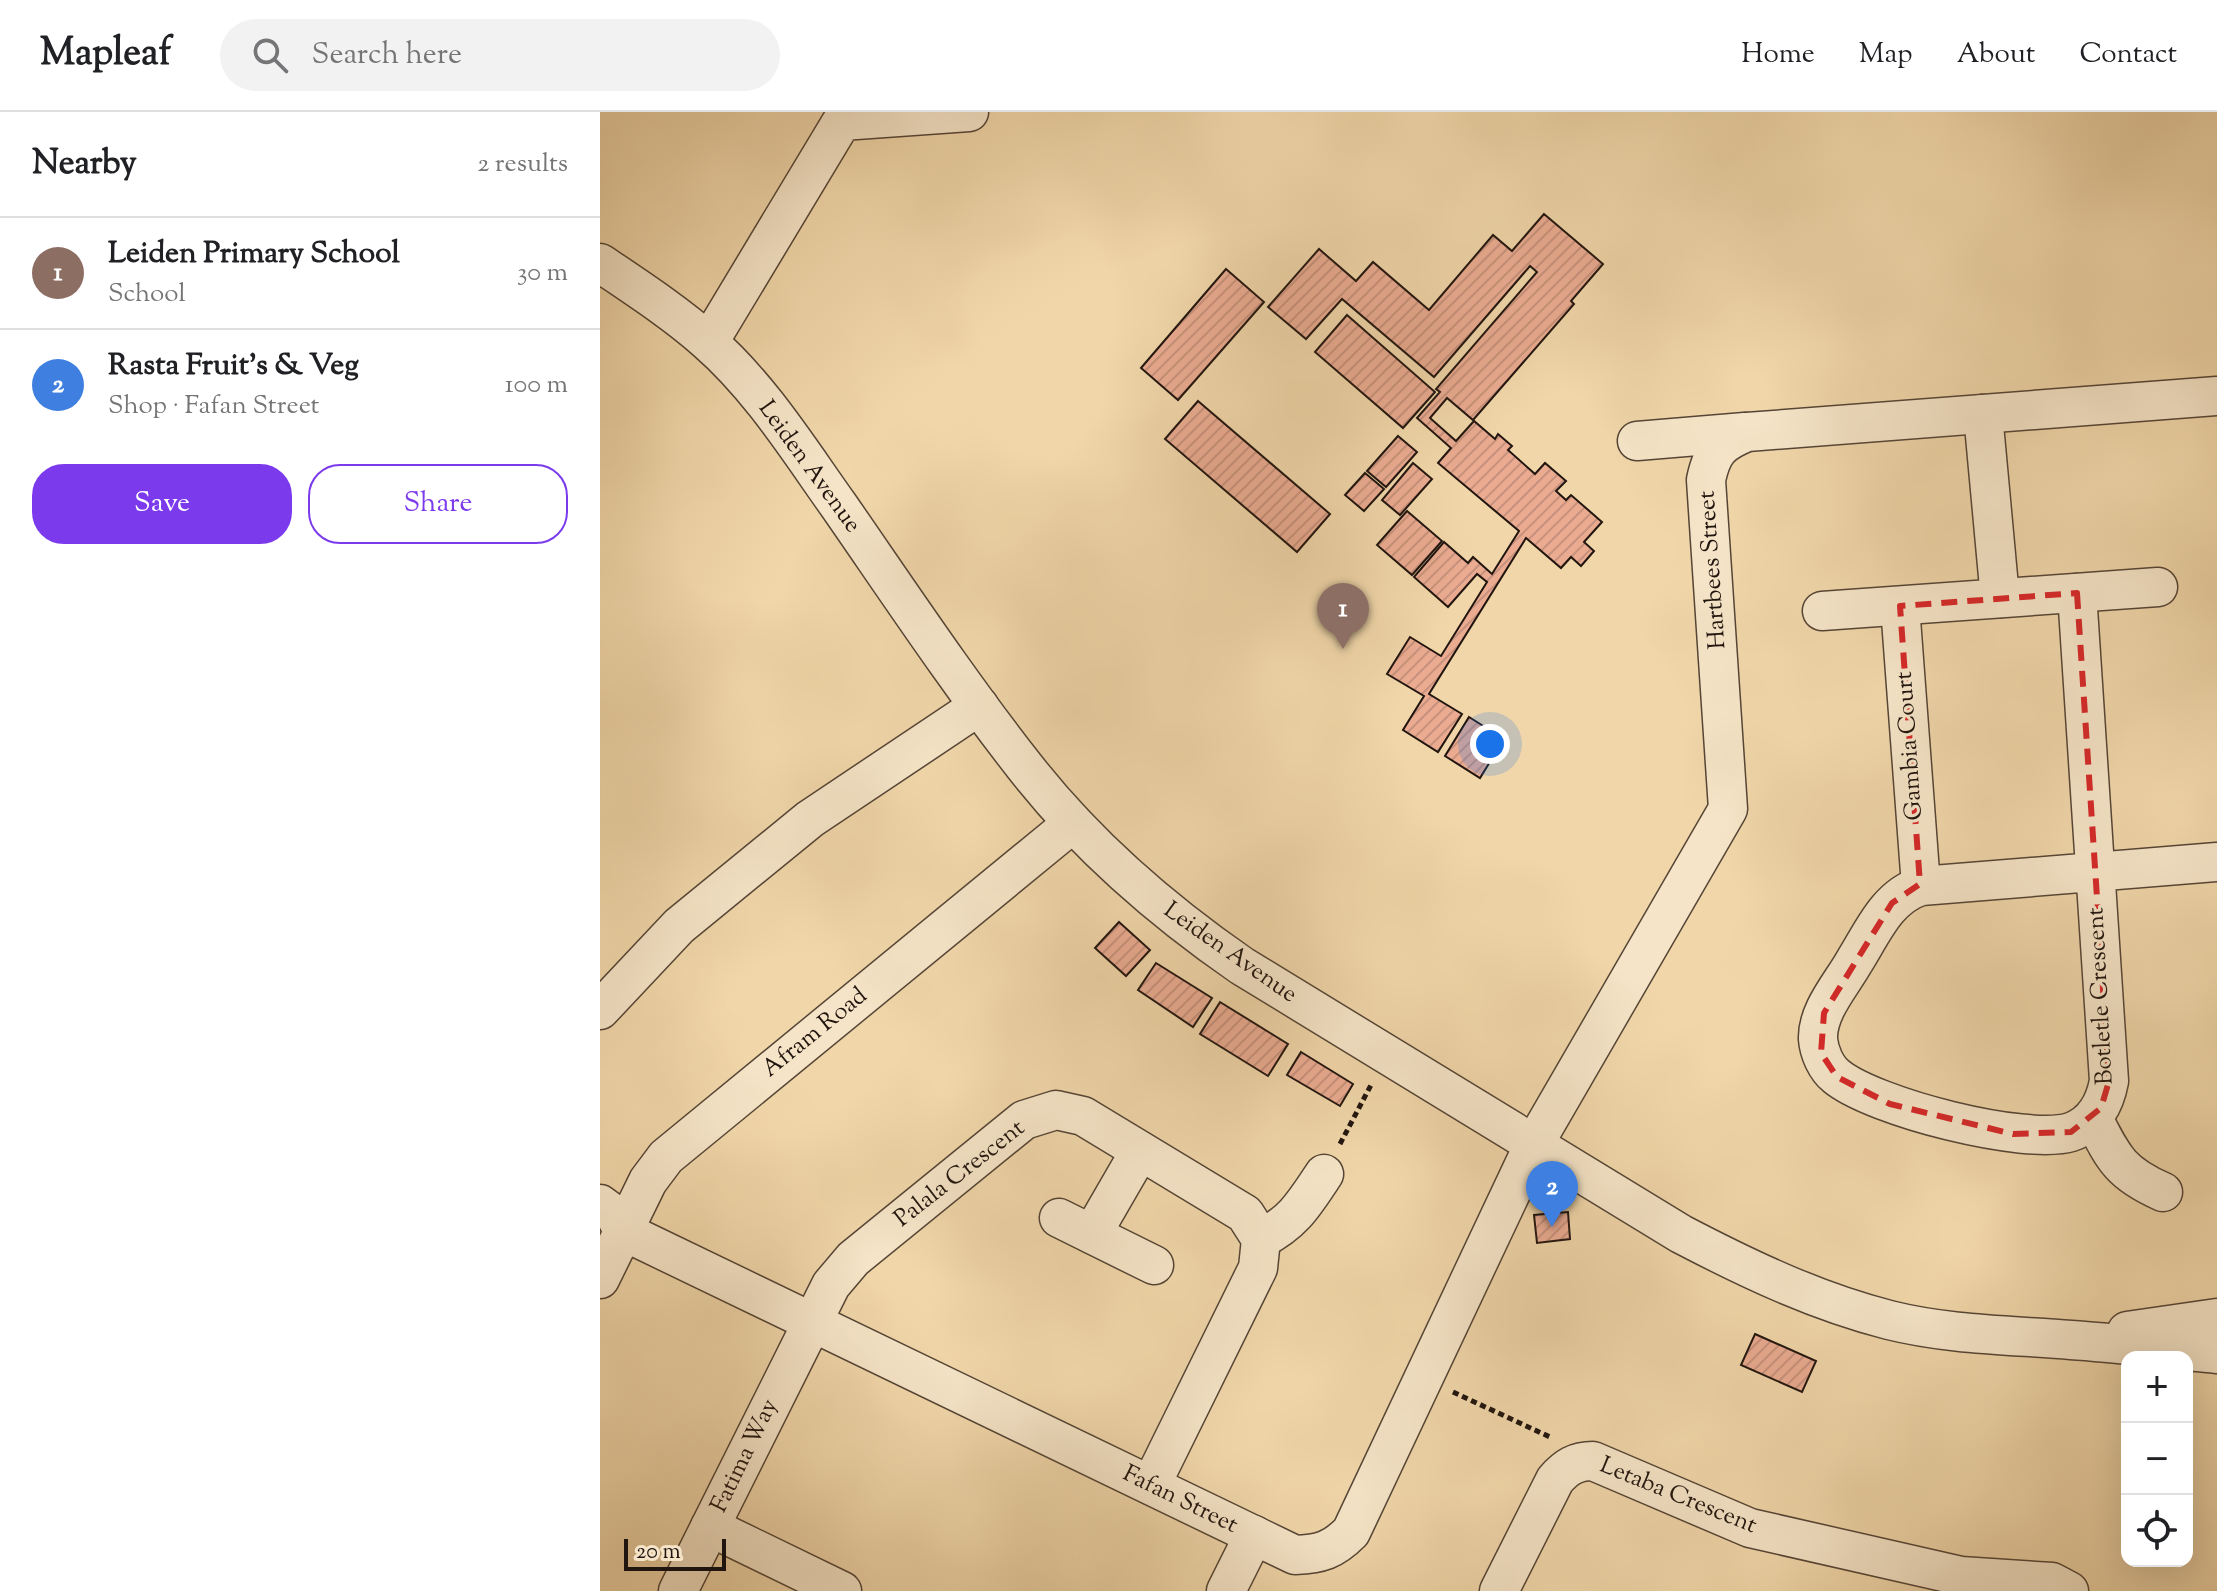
<!DOCTYPE html>
<html lang="en">
<head>
<meta charset="utf-8">
<style>
  body { margin:0; font-family:"Sorts Mill Goudy",serif; background:#f2f2f2; color:#202124 }
  .controls { position:absolute; right:24px; bottom:24px; display:grid; overflow:hidden; border-radius:16px; box-shadow:0 8px 32px #0002 }
  .controls button { width:72px; height:72px; display:grid; place-items:center; padding:0; border:0; border-bottom:2px solid #e0e0e0; background:#fff; color:#202124; font:40px sans-serif }
  .scale { position:absolute; left:24px; bottom:20px; width:102px; box-sizing:border-box; padding-left:8px; border:4px solid #21150f; border-top:0; font-size:22px; line-height:28px; white-space:nowrap; color:#21150f; -webkit-text-stroke:6px #f5e4c7; paint-order:stroke }
  .you { position:absolute; left:890px; top:632px; width:28px; height:28px; margin:-20px; border:6px solid #fff; border-radius:50%; background:#1a73e8; box-shadow:0 0 0 12px #1a73e833 }
  .badge { display:grid; place-items:center; width:52px; height:52px; border-radius:50%; background:#7c3aed; color:#fff; font-size:26px; font-weight:700 }
  .pin { position:absolute; translate:-50% -66px; filter:drop-shadow(0 2px 4px #0008) }
  .pin::after { content:''; position:absolute; top:42px; width:28px; height:24px; background:inherit; clip-path:polygon(0 0,100% 0,50% 100%) }
  .list { margin:0; padding:0; list-style:none }
  h2 { display:flex; justify-content:space-between; align-items:center; height:104px; margin:0; padding:0 32px; font-size:34px }
  h2 small { font-size:26px; font-weight:400; color:#757577 }
  .list li { display:grid; grid-template-columns:52px 1fr auto; gap:24px; align-items:center; box-sizing:border-box; height:112px; padding:0 32px; border-top:2px solid #e0e0e0 }
  .list b { display:block; font-size:30px; white-space:nowrap }
  .list p { margin:0; font-size:26px; white-space:nowrap; color:#757577 }
  .list em { font-size:26px; font-style:normal; color:#757577 }
  .actions { display:flex; gap:16px; padding:24px 32px }
  .actions a { flex:1; padding:18px 0; border:2px solid #7c3aed; border-radius:32px; text-align:center; font-size:28px; color:#7c3aed }
  .actions .main { background:#7c3aed; color:#fff }
  .icon { flex:none; width:44px; height:44px; fill:none; stroke:currentColor; stroke-width:2; stroke-linecap:round; stroke-linejoin:round }
  .map { position:relative; flex:none; width:1617px; height:1479px; overflow:hidden }
  header { display:flex; align-items:center; gap:48px; box-sizing:border-box; height:112px; padding:0 40px; background:#fff; border-bottom:2px solid #e0e0e0 }
  header strong { font-size:38px }
  nav { display:flex; gap:44px; margin-inline-start:auto; font-size:28px }
  .search { width:560px; height:72px; background:#f2f2f2; display:flex; align-items:center; gap:20px; box-sizing:border-box; padding:0 28px; border-radius:44px; color:#757577; font-size:30px }
  main { display:flex }
  aside { flex:1; background:#fff }
  .map>svg:first-child { display:block }
  .building { fill:url(#building-hatch); stroke:#21150f; stroke-width:2 }
  .lines { fill:none; stroke-linecap:round; stroke-linejoin:round }
  .minor-casing { stroke:#554536; stroke-width:41 }
  .path { stroke:#21150f; stroke-width:5; stroke-dasharray:6 4; stroke-linecap:butt }
  .minor { stroke:#f5e4c7; stroke-width:38 }
  .marked { fill:none; stroke:#d62828; stroke-width:6; stroke-dasharray:16 10; stroke-linejoin:round }
  .labels { text-anchor:middle; dominant-baseline:central; stroke-width:6; stroke-linejoin:round; paint-order:stroke }
  .street-label { font-size:24px; fill:#21150f; stroke:#f5e4c7 }
</style>
</head>
<body>
<header>
<strong>Mapleaf</strong>
<div class="search"><svg class="icon" aria-label="search" viewBox="0 0 24 24"><circle cx="10" cy="10" r="6"/><path d="M15 15l6 6"/></svg>Search here</div>
<nav><a>Home</a><a>Map</a><a>About</a><a>Contact</a></nav>
</header>
<main>
<aside>
<h2>Nearby<small>2 results</small></h2>
<ul class="list">
<li><span class="badge" style="background:#8d6e63">1</span><div><b>Leiden Primary School</b><p>School</p></div><em>30 m</em></li>
<li><span class="badge" style="background:#3f7fe0">2</span><div><b>Rasta Fruit's &amp; Veg</b><p>Shop · Fafan Street</p></div><em>100 m</em></li>
</ul>
<div class="actions"><a class="main">Save</a><a>Share</a></div>
</aside>
<div class="map">
<svg width="1617" height="1479" viewBox="0 0 1617 1479">
  <defs>
    <pattern id="building-hatch" width="6" height="6" patternUnits="userSpaceOnUse" patternTransform="scale(2)"><rect width="6" height="6" fill="#eaab91"/><path d="M-1 1l2-2M0 6l6-6M5 7l2-2" fill="none" stroke="#c8927c"/></pattern>
  </defs>
  <rect width="100%" height="100%" fill="#f0d6a9"/>
  <filter id="stains"><feTurbulence type="fractalNoise" baseFrequency=".0025" numOctaves="4"/><feColorMatrix values="0 0 0 0 .2 0 0 0 0 .09 0 0 0 0 .02 0 0 0 .5 -.17"/></filter>
  <radialGradient id="worn" r=".72"><stop offset=".6" stop-color="#630" stop-opacity="0"/><stop offset="1" stop-color="#630" stop-opacity=".3"/></radialGradient>
  <g class="building">
    <path d="M944,102L1003,152L971,189L974,192L873,308L847,286L830,306L856,329L874,309L895,327L898,322L912,334L908,338L935,362L945,351L966,369L956,379L966,388L971,383L1002,410L984,430L994,439L981,454L971,445L961,456L926,426L829,582L862,602L838,640L803,618L824,584L787,562L810,525L841,544L887,470L877,462L848,495L814,465L844,430L868,451L873,445L892,462L919,419L838,351L851,336L817,306L840,280L836,277L937,160L930,154L834,265L742,187L706,227L668,195L719,137L756,169L773,150L829,198L893,123L912,139Z"/>
    <path d="M626,157L664,190L578,288L541,256Z"/>
    <path d="M747,203L835,280L803,316L715,240Z"/>
    <path d="M598,289L730,402L697,440L565,327Z"/>
    <path d="M798,324L817,340L786,375L767,359Z"/>
    <path d="M813,351L832,367L800,403L782,388Z"/>
    <path d="M765,361L784,377L764,399L745,383Z"/>
    <path d="M807,399L842,429L812,463L777,433Z"/>
    <path d="M869,605L904,627L880,666L845,644Z"/>
    <path d="M519,810L550,838L526,864L495,836Z"/>
    <path d="M556,851L612,886L593,915L538,878Z"/>
    <path d="M620,890L688,932L668,964L600,922Z"/>
    <path d="M701,940L753,972L740,994L687,963Z"/>
    <path d="M968,1100L970,1127L937,1131L934,1103Z"/>
    <path d="M1155,1222L1216,1249L1202,1280L1141,1253Z"/>
  </g>
  <g class="lines">
    <defs>
      <g id="minor">
        <path d="M0,151C37,176 74,200 107,229C160,275 199,338 239,394C300,482 359,571 425,655C486,733 561,798 642,854L1081,1122C1148,1157 1215,1189 1289,1208C1349,1223 1410,1223 1471,1228C1520,1231 1568,1238 1617,1242"/>
        <path d="M109,230L242,9L369,0"/>
        <path d="M1383,302L1400,486"/>
        <path d="M1037,329L1145,320"/>
        <path d="M1477,481L1509,969C1505,991 1494,1012 1471,1020C1426,1034 1273,995 1236,964C1226,956 1219,940 1218,927C1217,899 1241,873 1254,850C1272,822 1286,785 1321,774L1617,750"/>
        <path d="M1300,494L1321,774"/>
        <path d="M1222,499L1558,475"/>
        <path d="M0,898L79,814L210,707L379,594"/>
        <path d="M1493,1006C1514,1047 1520,1061 1563,1080"/>
        <path d="M0,1092L15,1103L23,1119L695,1443C721,1442 733,1438 751,1420L933,1034L1128,697L1106,368C1112,339 1120,331 1147,320L1617,284"/>
        <path d="M459,1106L554,1153"/>
        <path d="M492,1122L540,1039"/>
        <path d="M661,1127C694,1110 704,1092 724,1062"/>
        <path d="M0,1167L48,1069L66,1045L473,711"/>
        <path d="M1527,1219L1617,1206"/>
        <path d="M110,1415L242,1479"/>
        <path d="M78,1479L231,1173L253,1147L424,1008L456,998L483,1004L645,1102L661,1127L658,1156L551,1373"/>
        <path d="M626,1479L654,1423"/>
        <path d="M899,1479L955,1368C966,1355 976,1349 993,1349L1150,1416L1361,1464L1452,1470L1469,1479"/>
      </g>
    </defs>
    <use href="#minor" class="minor-casing"/>
    <g class="path">
      <path d="M740,1032L771,973"/>
      <path d="M853,1280L950,1325"/>
    </g>
    <use href="#minor" class="minor"/>
  </g>
  <path class="marked" d="M1477,481L1509,969L1501,996L1471,1020L1413,1022L1290,992L1237,965L1221,941L1224,901L1292,791L1320,772L1300,494Z"/>
  <g class="labels">
    <g class="street-label">
      <text transform="translate(209 355) rotate(54)">Leiden Avenue</text>
      <text transform="translate(1113 458) rotate(-94)">Hartbees Street</text>
      <text transform="translate(1310 634) rotate(-94)">Gambia Court</text>
      <text transform="translate(630 841) rotate(35)">Leiden Avenue</text>
      <text transform="translate(1501 884) rotate(-93)">Botletle Crescent</text>
      <text transform="translate(215 921) rotate(-39)">Afram Road</text>
      <text transform="translate(360 1062) rotate(-38)">Palala Crescent</text>
      <text transform="translate(145 1344) rotate(-64)">Fatima Way</text>
      <text transform="translate(1078 1384) rotate(22)">Letaba Crescent</text>
      <text transform="translate(580 1388) rotate(26)">Fafan Street</text>
    </g>
  </g>
  <rect width="100%" height="100%" filter="url(#stains)"/>
  <rect width="100%" height="100%" fill="url(#worn)"/>
</svg>
<div class="controls">
<button>+</button>
<button>−</button>
<button><svg class="icon" aria-label="locate" viewBox="0 0 24 24"><circle cx="12" cy="12" r="6"/><path d="M12 2v4M12 18v4M2 12h4M18 12h4"/></svg></button>
</div>
<div class="scale">20 m</div>
<div class="you"></div>
<div class="pin badge" style="left:743px;top:537px;background:#8d6e63">1</div>
<div class="pin badge" style="left:952px;top:1115px;background:#3f7fe0">2</div>
</div>
</main>
</body>
</html>
